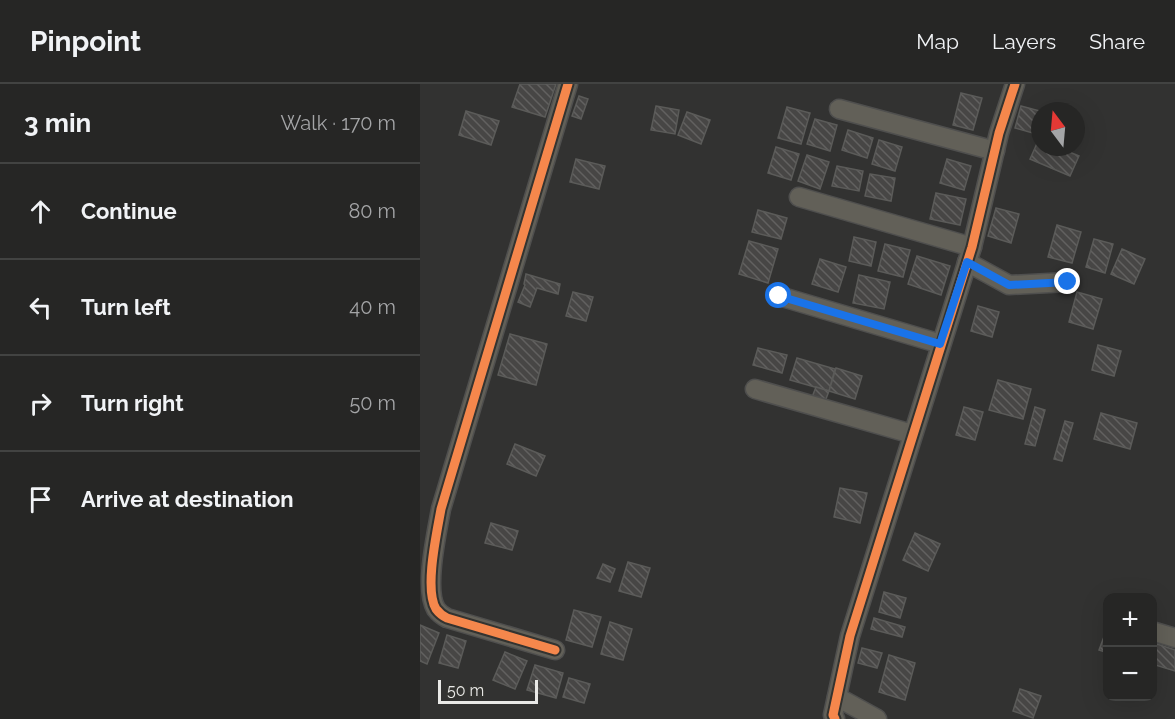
<!DOCTYPE html>
<html lang="en">
<head>
<meta charset="utf-8">
<style>
  body { margin:0; font-family:Raleway,sans-serif; background:#2e2e2d; color:#f1f3f6 }
  .controls { position:absolute; right:18px; bottom:18px; display:grid; overflow:hidden; border-radius:12px; box-shadow:0 6px 24px #0002 }
  .controls button { width:54px; height:54px; display:grid; place-items:center; padding:0; border:0; border-bottom:2px solid #424342; background:#262625; color:#f1f3f6; font:30px sans-serif }
  .compass { position:absolute; left:611px; top:18px; width:54px; height:54px; border-radius:50%; background:#262625; box-shadow:0 6px 24px #0002; rotate:344deg }
  .scale { position:absolute; left:18px; bottom:15px; width:100px; box-sizing:border-box; padding-left:6px; border:3px solid #e9e9e7; border-top:0; font-size:16px; line-height:21px; white-space:nowrap; color:#e9e9e7; -webkit-text-stroke:4px #333330; paint-order:stroke }
  .stop { position:absolute; width:18px; height:18px; margin:-14px; border:4px solid #1a73e8; border-radius:50%; background:#fff }
  .stop.end { background:#1a73e8; border-color:#fff; box-shadow:0 2px 6px #0008 }
  .list { margin:0; padding:0; list-style:none }
  h2 { display:flex; justify-content:space-between; align-items:center; height:78px; margin:0; padding:0 24px; font-size:26px }
  h2 small { font-size:20px; font-weight:400; color:#a4a5a7 }
  .list li { display:grid; grid-template-columns:39px 1fr auto; gap:18px; align-items:center; box-sizing:border-box; height:96px; padding:0 24px; border-top:2px solid #424342 }
  .list b { display:block; font-size:22px; white-space:nowrap }
  .list em { font-size:20px; font-style:normal; color:#a4a5a7 }
  .icon { flex:none; width:33px; height:33px; fill:none; stroke:currentColor; stroke-width:2; stroke-linecap:round; stroke-linejoin:round }
  .map { position:relative; flex:none; width:755px; height:635px; overflow:hidden }
  header { display:flex; align-items:center; gap:36px; box-sizing:border-box; height:84px; padding:0 30px; background:#262625; border-bottom:2px solid #424342 }
  header strong { font-size:28px }
  nav { display:flex; gap:33px; margin-inline-start:auto; font-size:21px }
  main { display:flex }
  aside { flex:1; background:#262625 }
  .map>svg:first-child { display:block }
  .building { fill:url(#building-back-hatch); stroke:#5b5b59; stroke-width:1.5 }
  .lines { fill:none; stroke-linecap:round; stroke-linejoin:round }
  .minor-casing { stroke:#4f4f4e; stroke-width:21 }
  .minor { stroke:#626058; stroke-width:18 }
  .cycleway-casing { stroke:#333330; stroke-width:13 }
  .cycleway { stroke:#f5874c; stroke-width:9 }
  .route { stroke:#1a73e8; stroke-width:8 }
</style>
</head>
<body>
<header>
<strong>Pinpoint</strong>
<nav><a>Map</a><a>Layers</a><a>Share</a></nav>
</header>
<main>
<aside>
<h2>3 min<small>Walk · 170 m</small></h2>
<ul class="list">
<li><svg class="icon" aria-label="ahead" viewBox="0 0 24 24"><path d="M12 20V5M6 11l6-6 6 6"/></svg><div><b>Continue</b></div><em>80 m</em></li>
<li><svg class="icon" aria-label="left" viewBox="0 0 24 24"><path d="M17 20v-9H6M10 6l-5 5 5 5"/></svg><div><b>Turn left</b></div><em>40 m</em></li>
<li><svg class="icon" aria-label="right" viewBox="0 0 24 24"><path d="M7 20v-9h11M14 6l5 5-5 5"/></svg><div><b>Turn right</b></div><em>50 m</em></li>
<li><svg class="icon" aria-label="arrive" viewBox="0 0 24 24"><path d="M6 21V4h12l-3 4 3 4H6"/></svg><div><b>Arrive at destination</b></div></li>
</ul>
</aside>
<div class="map">
<svg width="755" height="635" viewBox="0 0 755 635">
  <defs>
    <pattern id="building-back-hatch" width="6" height="6" patternUnits="userSpaceOnUse" patternTransform="scale(1.5)"><rect width="6" height="6" fill="#474645"/><path d="M-1 5l2 2M0 0l6 6M5-1l2 2" fill="none" stroke="#626160"/></pattern>
  </defs>
  <rect width="100%" height="100%" fill="#323231"/>
  <g class="building">
    <path d="M100,0H136L125,33L92,23Z"/>
    <path d="M541,9L562,14L553,46L533,41Z"/>
    <path d="M159,12L168,15L161,35L152,32Z"/>
    <path d="M236,22L259,26L255,50L231,46Z"/>
    <path d="M601,22L620,27V51L595,44Z"/>
    <path d="M367,23L390,29L381,60L358,54Z"/>
    <path d="M46,27L79,37L71,61L39,51Z"/>
    <path d="M267,28L290,36L281,60L258,51Z"/>
    <path d="M395,35L417,41L410,67L387,60Z"/>
    <path d="M428,46L453,54L447,74L422,66Z"/>
    <path d="M619,55L620,63H637L659,72L650,92L610,75Z"/>
    <path d="M459,56L482,63L475,87L452,80Z"/>
    <path d="M356,63L379,70L371,96L348,89Z"/>
    <path d="M387,71L409,78L400,105L378,97Z"/>
    <path d="M156,75L185,82L179,105L150,98Z"/>
    <path d="M527,75L551,82L544,106L520,99Z"/>
    <path d="M417,82L443,87L439,107L412,102Z"/>
    <path d="M450,90L475,94L471,117L445,112Z"/>
    <path d="M516,109L546,115L540,141L510,135Z"/>
    <path d="M576,124L599,130L591,159L568,152Z"/>
    <path d="M338,126L367,134L361,155L332,148Z"/>
    <path d="M637,141L661,148L652,179L628,173Z"/>
    <path d="M434,153L456,158L451,182L429,177Z"/>
    <path d="M674,155L693,160L685,189L666,183Z"/>
    <path d="M329,157L358,165L348,199L319,190Z"/>
    <path d="M465,160L490,166L483,193L458,187Z"/>
    <path d="M702,165L725,175L714,200L691,190Z"/>
    <path d="M497,172L530,182L521,211L488,200Z"/>
    <path d="M400,175L426,183L418,208L392,200Z"/>
    <path d="M106,190L140,200L138,210L117,204L110,223L98,218L105,201L104,200Z"/>
    <path d="M439,191L470,198L464,225L433,219Z"/>
    <path d="M153,208L173,213L166,237L146,232Z"/>
    <path d="M657,208L682,215L673,245L649,238Z"/>
    <path d="M558,222L579,228L572,253L551,247Z"/>
    <path d="M90,250L127,260L116,301L78,291Z"/>
    <path d="M678,261L701,267L694,292L672,286Z"/>
    <path d="M338,264L367,271L362,289L333,281Z"/>
    <path d="M377,274L415,285L409,307L370,296Z"/>
    <path d="M416,284L442,292L435,315L409,307Z"/>
    <path d="M578,296L611,305L603,335L569,326Z"/>
    <path d="M396,303L409,307L404,320L391,316Z"/>
    <path d="M544,323L563,328L555,356L536,351Z"/>
    <path d="M615,323L625,326L615,362L605,360Z"/>
    <path d="M681,329L717,339L710,365L674,355Z"/>
    <path d="M645,337L653,339L642,377L634,375Z"/>
    <path d="M95,360L125,372L116,392L87,380Z"/>
    <path d="M420,404L447,409L440,439L414,433Z"/>
    <path d="M71,439L98,447L92,466L65,459Z"/>
    <path d="M495,449L520,460L508,487L483,476Z"/>
    <path d="M208,478L230,484L221,513L199,507Z"/>
    <path d="M183,480L195,485L190,498L177,494Z"/>
    <path d="M464,508L486,514L480,534L459,528Z"/>
    <path d="M154,526L181,533L172,563L146,556Z"/>
    <path d="M454,534L485,543L482,553L451,545Z"/>
    <path d="M190,538L212,545L203,576L181,570Z"/>
    <path d="M0,541L19,549L7,580L0,577Z"/>
    <path d="M688,542V569L679,566Z"/>
    <path d="M27,551L46,557L38,584L19,579Z"/>
    <path d="M737,560L755,566V587L732,580V573Z"/>
    <path d="M442,564L462,569L457,584L438,579Z"/>
    <path d="M85,568L107,577L95,605L73,596Z"/>
    <path d="M469,571L495,579L485,616L459,608Z"/>
    <path d="M115,581L143,589L136,614L107,606Z"/>
    <path d="M149,594L170,600L164,619L143,613Z"/>
    <path d="M600,605L621,612L613,634L593,627Z"/>
  </g>
  <g class="lines">
    <defs>
      <g id="minor">
        <path d="M419,25L575,67"/>
        <path d="M379,113L552,163"/>
        <path d="M547,178L589,201L648,198"/>
        <path d="M359,212L521,260"/>
        <path d="M335,305L492,350"/>
        <path d="M732,547L755,554"/>
        <path d="M135,566L27,534C23,532 19,529 16,525C4,505 17,448 21,425L148,0"/>
        <path d="M417,613L457,635"/>
        <path d="M415,635L413,631L430,552L552,163L579,49L595,0"/>
      </g>
    </defs>
    <use href="#minor" class="minor-casing"/>
    <use href="#minor" class="minor"/>
    <defs>
      <g id="cycleway">
        <path d="M135,566L27,534C23,532 19,529 16,525C4,505 17,448 21,425L148,0"/>
        <path d="M415,635L413,631L430,552L552,163L579,49L595,0"/>
      </g>
    </defs>
    <use href="#cycleway" class="cycleway-casing"/>
    <use href="#cycleway" class="cycleway"/>
  </g>
  <g class="lines">
    <path class="route" d="M359,212L520,260L547,178L589,201L648,198"/>
  </g>
</svg>
<div class="controls">
<button>+</button>
<button>−</button>
</div>
<svg class="compass" viewBox="-18 -18 36 36"><path d="M0-13l5 13h-10z" fill="#e53935"/><path d="M0 13l5-13h-10z" fill="#a4a5a7"/></svg>
<div class="scale">50 m</div>
<div class="stop" style="left:359px;top:212px"></div>
<div class="stop end" style="left:648px;top:198px"></div>
</div>
</main>
</body>
</html>
